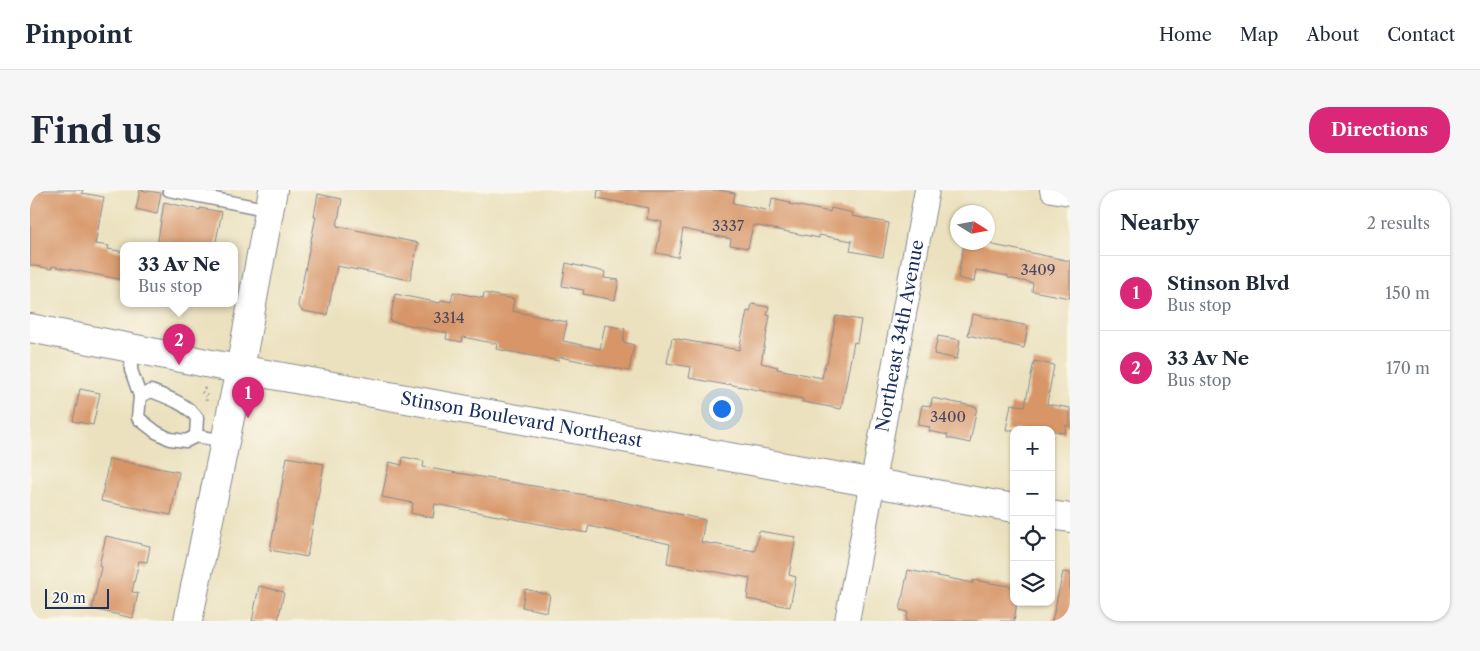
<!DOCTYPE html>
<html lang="en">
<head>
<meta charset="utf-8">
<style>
  body { margin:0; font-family:"Libre Caslon Text",serif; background:#f6f6f7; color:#1f2937 }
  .controls { position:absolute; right:15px; bottom:15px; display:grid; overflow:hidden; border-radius:10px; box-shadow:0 1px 4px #0004 }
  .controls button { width:45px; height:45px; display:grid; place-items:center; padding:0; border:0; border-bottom:1px solid #e0e1e3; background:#fff; color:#1f2937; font:25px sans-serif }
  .compass { position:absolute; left:920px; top:15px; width:45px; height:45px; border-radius:50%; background:#fff; box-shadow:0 1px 4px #0004; rotate:101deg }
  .scale { position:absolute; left:15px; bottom:12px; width:64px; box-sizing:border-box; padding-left:5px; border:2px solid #1b2f5e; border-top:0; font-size:14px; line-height:18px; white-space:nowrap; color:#1b2f5e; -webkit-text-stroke:4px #fbf7ec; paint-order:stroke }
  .you { position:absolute; left:691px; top:218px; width:18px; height:18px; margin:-12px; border:4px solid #fff; border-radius:50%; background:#1a73e8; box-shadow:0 0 0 8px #1a73e833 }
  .badge { display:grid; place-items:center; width:32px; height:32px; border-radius:50%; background:#db2777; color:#fff; font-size:16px; font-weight:700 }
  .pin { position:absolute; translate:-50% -41px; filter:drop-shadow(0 1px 2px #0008) }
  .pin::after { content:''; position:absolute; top:26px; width:18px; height:15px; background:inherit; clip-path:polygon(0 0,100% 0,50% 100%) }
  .popup { position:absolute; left:90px; top:52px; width:118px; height:65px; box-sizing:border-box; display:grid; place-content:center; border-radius:10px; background:#fff; filter:drop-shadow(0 1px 4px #0005); font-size:16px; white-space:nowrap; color:#747a83 }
  .popup b { font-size:19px; color:#1f2937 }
  .popup::after { content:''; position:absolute; left:50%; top:100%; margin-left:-10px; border:10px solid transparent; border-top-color:#fff }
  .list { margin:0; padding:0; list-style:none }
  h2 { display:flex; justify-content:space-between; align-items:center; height:65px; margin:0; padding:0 20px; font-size:21px }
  h2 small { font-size:16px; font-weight:400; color:#747a83 }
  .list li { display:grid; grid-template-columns:32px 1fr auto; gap:15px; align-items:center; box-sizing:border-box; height:75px; padding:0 20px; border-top:1px solid #e0e1e3 }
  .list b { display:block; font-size:19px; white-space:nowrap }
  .list p { margin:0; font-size:16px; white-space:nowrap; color:#747a83 }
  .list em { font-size:16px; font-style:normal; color:#747a83 }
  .icon { flex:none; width:28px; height:28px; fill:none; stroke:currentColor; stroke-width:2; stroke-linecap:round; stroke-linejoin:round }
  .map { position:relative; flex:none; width:1040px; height:431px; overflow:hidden; border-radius:20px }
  header { display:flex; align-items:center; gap:30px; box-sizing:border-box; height:70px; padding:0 25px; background:#fff; border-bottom:1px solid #e0e1e3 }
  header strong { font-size:24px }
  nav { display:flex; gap:28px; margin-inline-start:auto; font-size:18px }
  .intro { display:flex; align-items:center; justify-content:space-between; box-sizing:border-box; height:120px; padding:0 30px }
  h1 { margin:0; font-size:35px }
  .button { padding:12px 22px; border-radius:20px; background:#db2777; color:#fff; font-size:18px; font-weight:700 }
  main { display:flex; gap:30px; padding:0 30px }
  aside { flex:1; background:#fff; border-radius:20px; box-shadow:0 1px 4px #0004 }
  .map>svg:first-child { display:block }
  .building { fill:#d79567 }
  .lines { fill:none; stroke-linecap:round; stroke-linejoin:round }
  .service-casing { stroke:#83888e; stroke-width:15 }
  .minor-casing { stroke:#83888e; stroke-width:26 }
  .tertiary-casing { stroke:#83888e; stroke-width:30 }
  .path { stroke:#83888e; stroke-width:3; stroke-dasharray:1 4; stroke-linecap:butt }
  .service { stroke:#fff; stroke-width:12 }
  .minor { stroke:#fff; stroke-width:24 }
  .tertiary { stroke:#fff; stroke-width:28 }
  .labels { text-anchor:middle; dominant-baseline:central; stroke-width:4.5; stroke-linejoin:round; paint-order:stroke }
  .number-label { font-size:15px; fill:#4a4860 }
  .street-label { font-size:18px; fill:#1b2f5e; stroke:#fbf7ec }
</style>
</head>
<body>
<header>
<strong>Pinpoint</strong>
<nav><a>Home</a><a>Map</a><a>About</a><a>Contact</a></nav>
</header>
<div class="intro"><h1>Find us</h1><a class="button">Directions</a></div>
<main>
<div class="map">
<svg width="1040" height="431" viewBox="0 0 1040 431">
  <rect width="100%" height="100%" fill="#fbf7ec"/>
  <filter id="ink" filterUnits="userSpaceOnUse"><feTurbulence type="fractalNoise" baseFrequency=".02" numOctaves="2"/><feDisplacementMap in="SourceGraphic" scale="10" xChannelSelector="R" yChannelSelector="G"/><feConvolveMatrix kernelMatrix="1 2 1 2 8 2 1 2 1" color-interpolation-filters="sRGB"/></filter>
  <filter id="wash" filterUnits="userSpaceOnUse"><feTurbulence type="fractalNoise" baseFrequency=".0096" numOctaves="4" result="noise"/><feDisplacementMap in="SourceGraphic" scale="20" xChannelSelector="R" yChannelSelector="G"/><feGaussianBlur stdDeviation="1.12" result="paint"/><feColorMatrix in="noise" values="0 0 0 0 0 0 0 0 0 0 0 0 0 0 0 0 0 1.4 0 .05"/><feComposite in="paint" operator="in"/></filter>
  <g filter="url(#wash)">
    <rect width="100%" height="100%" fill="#ebe1be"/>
    <g id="blocks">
      <g class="building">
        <path d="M0,0H53L52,3L74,7L65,54L79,56L78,59L94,62V90L22,76V79L0,75Z"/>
        <path d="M110,0L131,3L127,24L106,19Z"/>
        <path d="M568,0H689L705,3L703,13L740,21L742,8L760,12L759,14L800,22L801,18L823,23L822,26L859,33L853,67L820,61L822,51L789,45V48L723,35L718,58L700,55L701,49L653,39L648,67L626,63L632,32L617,29L619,18L567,8Z"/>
        <path d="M288,4L312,9L307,36L388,53L380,90L307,76L297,125L272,121L268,115L286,26H284Z"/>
        <path d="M134,12L170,20V18L192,22L185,56H127Z"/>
        <path d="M934,52H949L1040,71V108L1002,101L1003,93L978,88V86L946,80L944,92L928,88Z"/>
        <path d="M536,73L575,82L574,88L589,90L585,110L553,104L554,100L532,96Z"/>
        <path d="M423,102L453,108L454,103L484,109L482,121L537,132L533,151L570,159L575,135L595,139L593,152L604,155L599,181L530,167L529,171L466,159L467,154L433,147L432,152L416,149L417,143L360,131L365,104L410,113L411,110L421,112Z"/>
        <path d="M722,114L739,117L737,125L740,126L731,173L748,177L747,179L792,188L795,173H797L806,126L831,130L827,153L824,152L811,219L773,212V209L698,194L697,195L659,188L661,177L637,173L642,148L709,160L717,121L720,122Z"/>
        <path d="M942,124L998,136L994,158L938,145Z"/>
        <path d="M908,146L930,150L927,169L904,164Z"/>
        <path d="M1004,171L1024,175L1017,214L1040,218V236L1036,235L1035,243L1004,237V240H976L981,214L995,216Z"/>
        <path d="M50,199L70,203L63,235L43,231Z"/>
        <path d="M902,208L947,217L940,253L917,248L918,245L899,241L900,237L888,235L892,215L901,216Z"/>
        <path d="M257,267L294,274L277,367L240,360Z"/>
        <path d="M373,267L394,271L393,277L579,309L675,330L671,352L725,361L729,341L766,347L759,385L766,387L760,417L717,409L720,388L637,373L640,354L559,336L557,343L405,314L403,328L381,323L383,313L352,307L359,272L372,275Z"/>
        <path d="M79,269L149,282L141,325L71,311Z"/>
        <path d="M76,346L120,356L117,372L109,371L102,402L108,403L103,428L62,419L71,377L69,376Z"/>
        <path d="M878,380L943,393V390L984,397V412H987L984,431H876L878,422L870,420Z"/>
        <path d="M1033,382L1040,383V431H1022Z"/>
        <path d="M229,396L254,402L248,431H222Z"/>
        <path d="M495,399L520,405L517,422L492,417Z"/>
      </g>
    </g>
  </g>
  <g filter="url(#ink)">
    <use href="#blocks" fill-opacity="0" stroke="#83888e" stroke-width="1"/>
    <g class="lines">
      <defs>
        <g id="service">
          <path d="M139,0L240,20"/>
          <path d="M102,158L101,180L110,206L108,228L126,242L140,249L156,251L166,246L195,251"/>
          <path d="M110,206L121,201C137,207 157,214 167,228L166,246"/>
        </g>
        <g id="minor">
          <path d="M1022,0L1040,3"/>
          <path id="s1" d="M817,431L897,0"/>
        </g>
        <g id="tertiary">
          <path id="s2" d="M0,138L181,174L984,318"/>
          <path d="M1021,325L1040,328"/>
          <path d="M158,431L210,179L243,0"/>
        </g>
      </defs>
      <use href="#service" class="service-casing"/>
      <use href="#minor" class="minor-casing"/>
      <use href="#tertiary" class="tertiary-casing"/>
      <path class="path" d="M175,198L172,202L177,206L176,212"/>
      <use href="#service" class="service"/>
      <use href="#minor" class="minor"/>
      <use href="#tertiary" class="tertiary"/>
    </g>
  </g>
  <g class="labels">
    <g class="number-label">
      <text x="698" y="35">3337</text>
      <text x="1008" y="79">3409</text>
      <text x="419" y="127">3314</text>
      <text x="918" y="226">3400</text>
    </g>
    <g class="street-label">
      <text stroke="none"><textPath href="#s1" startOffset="290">Northeast 34th Avenue</textPath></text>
      <text stroke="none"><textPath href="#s2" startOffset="500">Stinson Boulevard Northeast</textPath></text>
    </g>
  </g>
</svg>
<div class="controls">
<button>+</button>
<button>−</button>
<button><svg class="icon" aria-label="locate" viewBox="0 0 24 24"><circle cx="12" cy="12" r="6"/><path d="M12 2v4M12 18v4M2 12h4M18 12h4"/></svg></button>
<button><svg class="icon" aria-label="layers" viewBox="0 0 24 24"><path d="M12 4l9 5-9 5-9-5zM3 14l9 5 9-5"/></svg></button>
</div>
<svg class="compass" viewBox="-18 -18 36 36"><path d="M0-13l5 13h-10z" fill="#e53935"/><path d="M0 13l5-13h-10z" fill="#747a83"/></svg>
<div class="scale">20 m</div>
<div class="you"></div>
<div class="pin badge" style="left:218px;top:228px">1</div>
<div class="pin badge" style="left:149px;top:175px">2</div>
<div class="popup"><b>33 Av Ne</b>Bus stop</div>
</div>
<aside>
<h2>Nearby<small>2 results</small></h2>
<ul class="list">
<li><span class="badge">1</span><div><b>Stinson Blvd</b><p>Bus stop</p></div><em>150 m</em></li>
<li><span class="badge">2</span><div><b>33 Av Ne</b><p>Bus stop</p></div><em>170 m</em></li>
</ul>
</aside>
</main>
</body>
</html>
